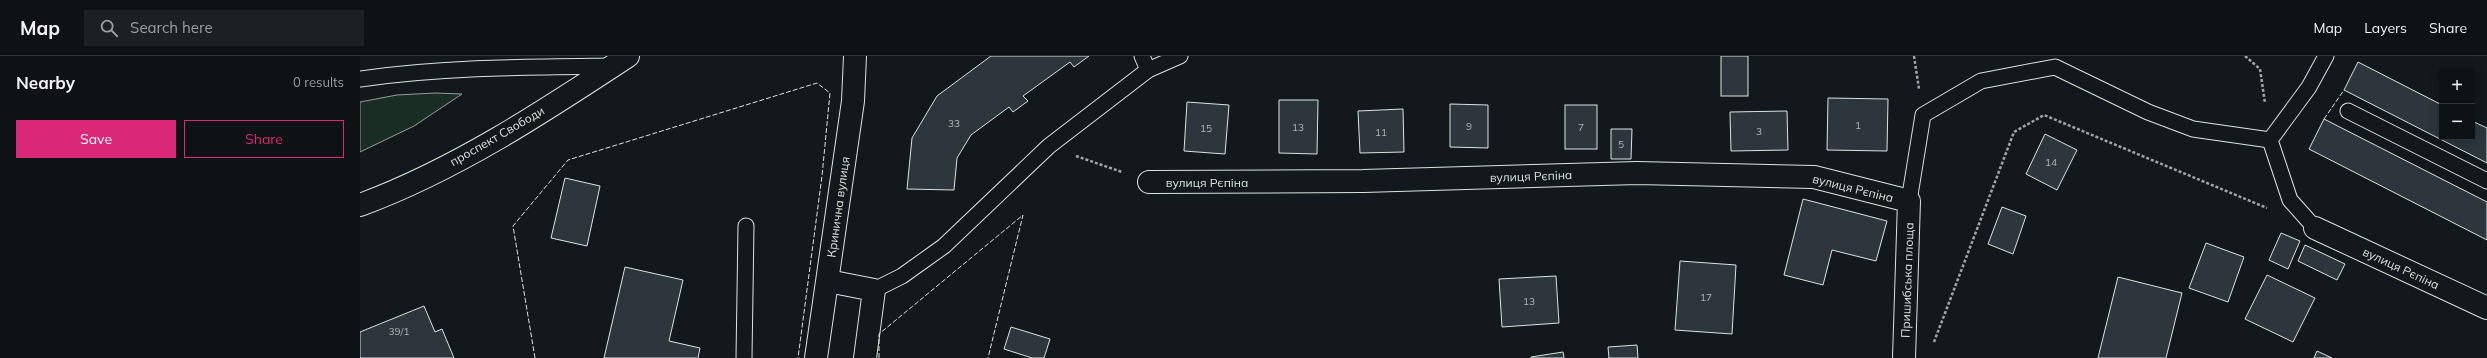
<!DOCTYPE html>
<html lang="en">
<head>
<meta charset="utf-8">
<style>
  body { margin:0; font-family:Mulish,sans-serif; background:#1d2022; color:#f1f3f6 }
  .controls { position:absolute; right:12px; top:12px; display:grid; overflow:hidden; border-radius:0px; box-shadow:0 2px 10px #0003 }
  .controls button { width:36px; height:36px; display:grid; place-items:center; padding:0; border:0; border-bottom:1px solid #2f3234; background:#0f1215; color:#f1f3f6; font:20px sans-serif }
  .list { margin:0; padding:0; list-style:none }
  h2 { display:flex; justify-content:space-between; align-items:center; height:52px; margin:0; padding:0 16px; font-size:17px }
  h2 small { font-size:13px; font-weight:400; color:#9b9ea0 }
  .actions { display:flex; gap:8px; padding:12px 16px }
  .actions a { flex:1; padding:9px 0; border:1px solid #db2777; border-radius:0px; text-align:center; font-size:14px; color:#db2777 }
  .actions .main { background:#db2777; color:#fff }
  .icon { flex:none; width:22px; height:22px; fill:none; stroke:currentColor; stroke-width:2; stroke-linecap:round; stroke-linejoin:round }
  .map { position:relative; flex:none; width:2127px; height:302px; overflow:hidden }
  header { display:flex; align-items:center; gap:24px; box-sizing:border-box; height:56px; padding:0 20px; background:#0f1215; border-bottom:1px solid #2f3234 }
  header strong { font-size:19px }
  nav { display:flex; gap:22px; margin-inline-start:auto; font-size:14px }
  .search { width:280px; height:36px; background:#1d2022; display:flex; align-items:center; gap:10px; box-sizing:border-box; padding:0 14px; border-radius:0px; color:#9b9ea0; font-size:15px }
  main { display:flex }
  aside { flex:1; background:#0f1215 }
  .map>svg:first-child { display:block }
  .green { fill:#1a2d24; stroke:#939e99 }
  .building { fill:#2c363c; stroke:#d8e6dc }
  .lines { fill:none; stroke-linecap:round; stroke-linejoin:round }
  .service-casing { stroke:#d8e6dc; stroke-width:17 }
  .minor-casing { stroke:#d8e6dc; stroke-width:24 }
  .tertiary-casing { stroke:#d8e6dc; stroke-width:24 }
  .primary-casing { stroke:#d8e6dc; stroke-width:24 }
  .path { stroke:#9da8a2; stroke-width:2.5; stroke-dasharray:3 2; stroke-linecap:butt }
  .service { stroke:#14181c; stroke-width:15 }
  .minor { stroke:#14181c; stroke-width:22 }
  .tertiary { stroke:#14181c; stroke-width:22 }
  .primary { stroke:#14181c; stroke-width:22 }
  .fence { stroke:#d8e6dc; stroke-width:1; stroke-dasharray:5 2; stroke-linecap:butt }
  .labels { text-anchor:middle; dominant-baseline:central; stroke-width:3; stroke-linejoin:round; paint-order:stroke }
  .number-label { font-size:10px; fill:#adbab4 }
  .street-label { font-size:12px; fill:#d8e6dc; stroke:#14181c }
</style>
</head>
<body>
<header>
<strong>Map</strong>
<div class="search"><svg class="icon" aria-label="search" viewBox="0 0 24 24"><circle cx="10" cy="10" r="6"/><path d="M15 15l6 6"/></svg>Search here</div>
<nav><a>Map</a><a>Layers</a><a>Share</a></nav>
</header>
<main>
<aside>
<h2>Nearby<small>0 results</small></h2>
<ul class="list">
</ul>
<div class="actions"><a class="main">Save</a><a>Share</a></div>
</aside>
<div class="map">
<svg width="2127" height="302" viewBox="0 0 2127 302">
  <rect width="100%" height="100%" fill="#14181c"/>
  <path class="green" d="M75,37L102,38L54,70L0,96V46L37,39Z"/>
  <g class="building">
    <path d="M631,0H729L714,11L710,6L663,40L668,45L653,56L649,51L611,79L597,102L594,134L547,133L552,82L577,40Z"/>
    <rect x="1361" y="0" width="27" height="40"/>
    <path d="M1998,6L2082,49V81H2112V65L2127,72V107L1984,34Z"/>
    <path d="M1468,42L1528,43L1527,95L1467,94Z"/>
    <path d="M919,44H958L957,98L919,97Z"/>
    <path d="M827,46L869,49L865,98L824,95Z"/>
    <path d="M1090,48L1128,49V92L1090,91Z"/>
    <rect x="1205" y="49" width="32" height="44"/>
    <path d="M1043,53L1044,96L1000,97L998,55Z"/>
    <path d="M1427,55L1428,94L1371,95L1370,56Z"/>
    <path d="M1964,63L2127,146V184L1949,93Z"/>
    <path d="M1251,73H1272L1271,103H1251Z"/>
    <path d="M1685,78L1717,94L1697,134L1666,118Z"/>
    <path d="M205,122L240,130L227,190L191,182Z"/>
    <path d="M1443,143L1527,165L1516,205L1472,194L1463,229L1424,219Z"/>
    <path d="M1642,151L1666,160L1653,198L1628,188Z"/>
    <path d="M1921,177L1940,185L1928,213L1909,204Z"/>
    <path d="M1846,187L1884,201L1868,246L1829,232Z"/>
    <path d="M1945,189L1985,208L1977,224L1938,205Z"/>
    <path d="M1320,205L1376,209L1372,278L1315,274Z"/>
    <path d="M265,211L323,224L309,285L340,292L338,302H244Z"/>
    <path d="M1907,219L1955,242L1933,286L1885,263Z"/>
    <path d="M1196,220L1199,267L1142,271L1139,223Z"/>
    <path d="M1758,221L1822,237L1806,302H1738Z"/>
    <path d="M64,250L75,276L82,273L94,302H0V276Z"/>
    <path d="M651,271L690,283L684,302H672L644,293Z"/>
    <path d="M1277,289L1278,302H1249L1248,291Z"/>
    <path d="M1957,295L1972,302H1954Z"/>
    <path d="M1203,296L1204,302H1171V301Z"/>
  </g>
  <g class="lines">
    <defs>
      <g id="service">
        <path d="M782,0L788,14"/>
        <path d="M0,23C84,11 167,11 252,10"/>
        <path d="M1988,55L2127,125"/>
        <path d="M1549,145L1563,59L1621,25L1695,11L1788,56L1833,73L1910,84"/>
        <path d="M1955,172L1930,144L1910,84L1949,31L1966,0"/>
        <path d="M514,234L542,220L584,190L689,90L788,14L820,0"/>
        <path d="M384,302L386,170"/>
      </g>
      <g id="minor">
        <path d="M789,126L1003,125L1277,117L1454,121L1549,145L1544,302"/>
        <path d="M1955,172L2127,252"/>
        <path d="M468,225L514,234L505,302"/>
      </g>
      <path id="tertiary" d="M456,302L493,45L495,0"/>
      <path id="primary" d="M0,149C95,114 183,56 268,0"/>
    </defs>
    <use href="#service" class="service-casing"/>
    <use href="#minor" class="minor-casing"/>
    <use href="#tertiary" class="tertiary-casing"/>
    <use href="#primary" class="primary-casing"/>
    <g class="path">
      <path d="M1554,0L1559,33"/>
      <path d="M1885,0L1900,13L1905,47"/>
      <path d="M716,100L762,116"/>
      <path d="M1574,286L1654,76L1684,59L1907,152"/>
    </g>
    <use href="#service" class="service"/>
    <use href="#minor" class="minor"/>
    <use href="#tertiary" class="tertiary"/>
    <use href="#primary" class="primary"/>
    <g class="fence">
      <path d="M1964,63L1984,34"/>
      <path d="M175,302L153,170L208,104L457,27L470,37L462,120L438,302"/>
      <path d="M519,302V278L663,159L628,302"/>
    </g>
  </g>
  <g class="labels">
    <g class="number-label">
      <text x="594" y="67">33</text>
      <text x="1498" y="69">1</text>
      <text x="1109" y="70">9</text>
      <text x="938" y="71">13</text>
      <text x="1221" y="71">7</text>
      <text x="846" y="72">15</text>
      <text x="1399" y="75">3</text>
      <text x="1021" y="76">11</text>
      <text x="1261" y="88">5</text>
      <text x="1691" y="106">14</text>
      <text x="1346" y="241">17</text>
      <text x="1169" y="245">13</text>
      <text x="39" y="275">39/1</text>
    </g>
    <g class="street-label">
      <text transform="translate(137 80) rotate(-30)">проспект Свободи</text>
      <text transform="translate(1171 120) rotate(-2)">вулиця Рєпіна</text>
      <text x="847" y="126">вулиця Рєпіна</text>
      <text transform="translate(1493 132) rotate(14)">вулиця Рєпіна</text>
      <text transform="translate(478 151) rotate(-82)">Кринична вулиця</text>
      <text transform="translate(2041 212) rotate(25)">вулиця Рєпіна</text>
      <text transform="translate(1547 224) rotate(-88)">Пришибська площа</text>
    </g>
  </g>
</svg>
<div class="controls">
<button>+</button>
<button>−</button>
</div>
</div>
</main>
</body>
</html>
